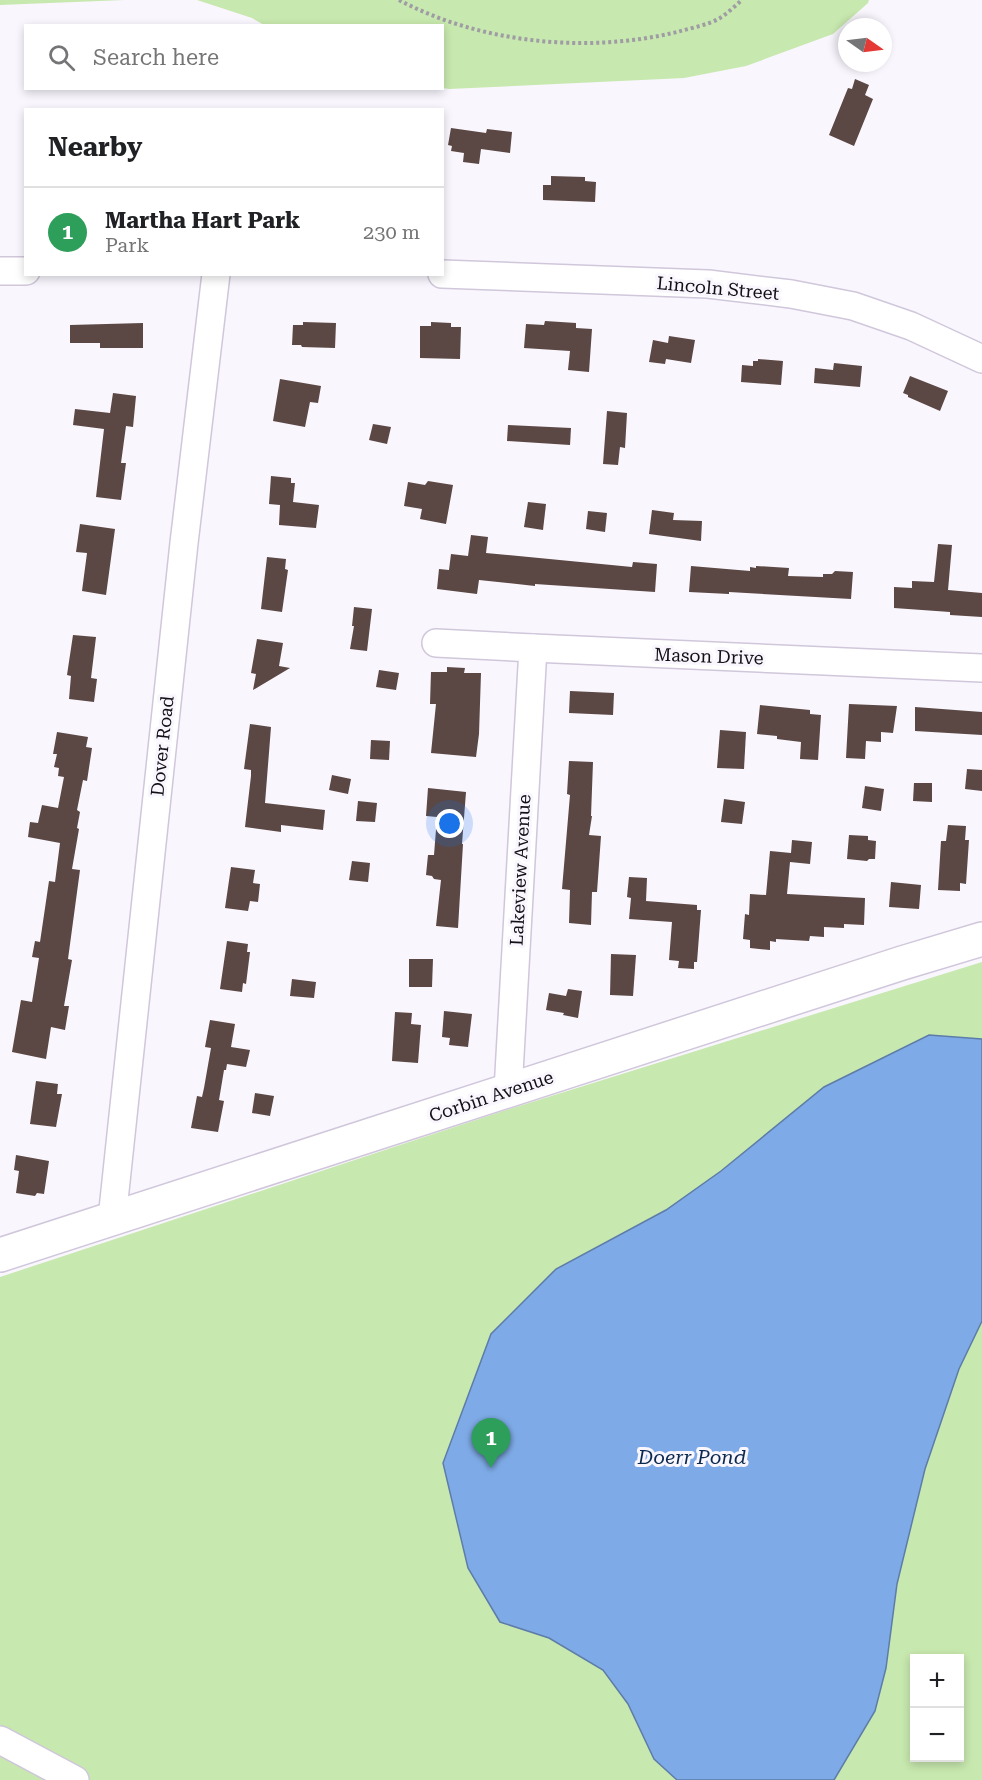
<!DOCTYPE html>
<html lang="en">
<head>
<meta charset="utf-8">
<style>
  body { margin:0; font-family:"Roboto Serif",serif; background:#f2f2f2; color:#202124 }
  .controls { position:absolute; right:18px; bottom:18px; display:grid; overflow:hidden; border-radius:0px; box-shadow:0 3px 9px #0003 }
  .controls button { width:54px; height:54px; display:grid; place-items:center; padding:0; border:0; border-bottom:2px solid #e0e0e0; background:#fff; color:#202124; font:30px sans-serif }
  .compass { position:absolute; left:838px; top:18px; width:54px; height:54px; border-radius:50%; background:#fff; box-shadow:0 3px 9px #0003; rotate:104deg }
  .you { position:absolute; left:450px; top:824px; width:21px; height:21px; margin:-15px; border:4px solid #fff; border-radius:50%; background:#1a73e8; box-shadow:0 0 0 9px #1a73e833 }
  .badge { display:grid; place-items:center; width:39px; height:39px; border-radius:50%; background:#b3255a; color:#fff; font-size:20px; font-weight:700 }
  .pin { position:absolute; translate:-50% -50px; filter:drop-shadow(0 2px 3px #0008) }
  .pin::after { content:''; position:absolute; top:32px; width:21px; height:18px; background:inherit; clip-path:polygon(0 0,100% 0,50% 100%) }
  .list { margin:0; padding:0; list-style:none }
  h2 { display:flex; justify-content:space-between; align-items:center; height:78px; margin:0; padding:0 24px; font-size:26px }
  h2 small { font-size:20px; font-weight:400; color:#757577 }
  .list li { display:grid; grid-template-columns:39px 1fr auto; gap:18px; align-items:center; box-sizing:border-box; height:90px; padding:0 24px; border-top:2px solid #e0e0e0 }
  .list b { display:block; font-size:22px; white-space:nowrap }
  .list p { margin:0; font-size:20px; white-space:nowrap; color:#757577 }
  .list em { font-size:20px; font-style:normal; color:#757577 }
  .icon { flex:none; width:33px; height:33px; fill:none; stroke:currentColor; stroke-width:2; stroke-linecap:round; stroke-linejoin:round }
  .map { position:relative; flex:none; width:982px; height:1780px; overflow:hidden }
  .search { position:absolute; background:#fff; box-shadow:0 3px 9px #0003; left:24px; top:24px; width:420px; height:66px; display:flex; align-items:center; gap:15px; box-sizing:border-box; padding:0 21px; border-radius:0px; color:#757577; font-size:22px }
  .panel { position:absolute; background:#fff; box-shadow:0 3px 9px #0003; left:24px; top:108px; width:420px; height:168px; border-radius:0px }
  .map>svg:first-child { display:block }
  .green { fill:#c7e8ae; fill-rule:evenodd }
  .water { fill:#7eabe7; stroke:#5e7ca8; stroke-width:1.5 }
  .building { fill:#5b4743 }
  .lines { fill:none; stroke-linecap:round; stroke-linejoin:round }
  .minor-casing { stroke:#d0c7db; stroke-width:30 }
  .major-casing { stroke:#d0c7db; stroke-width:36 }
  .path { stroke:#9f9ca4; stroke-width:4; stroke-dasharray:3 3; stroke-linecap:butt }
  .minor { stroke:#fff; stroke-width:27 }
  .major { stroke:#fff; stroke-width:33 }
  .labels { text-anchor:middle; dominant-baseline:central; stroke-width:6; stroke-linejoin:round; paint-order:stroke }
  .street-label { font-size:18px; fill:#120f16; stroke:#f9f6fe }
  .water-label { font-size:20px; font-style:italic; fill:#0b294f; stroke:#f9f6fe }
</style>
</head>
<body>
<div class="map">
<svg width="982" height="1780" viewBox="0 0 982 1780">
  <rect width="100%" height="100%" fill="#f9f6fe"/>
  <g class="green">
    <path d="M0,0H124L0,5Z"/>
    <path d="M197,0H869L868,3L833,34L746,66L684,78L449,89L443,88L442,26L264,25L252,18Z"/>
    <path d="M982,962V1780H0V1277L506,1110ZM914,1658H960V1758H914Z"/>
  </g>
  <path class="water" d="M929,1035L982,1039V1321L959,1369L925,1469L897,1584L886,1668L875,1711L834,1780H677L654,1759L628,1704L603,1670L549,1638L500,1622L468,1568L443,1463L491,1334L556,1269L666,1210L721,1171L824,1087Z"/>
  <g class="building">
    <path d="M855,79L869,85L865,95L873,99L854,146L829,135L848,88L852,89Z"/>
    <path d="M451,128L486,133L487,129L512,132L510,153L481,149L479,164L463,162L464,153L451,151L452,146L448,145Z"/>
    <path d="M551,176L585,177V181L596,182L595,202L543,200V185H551Z"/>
    <path d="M545,321L576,323V328L592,329L589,372L568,370L570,351L524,348L526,324L544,325Z"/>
    <path d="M303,322L336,323L335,348L302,347L301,345H292L293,325H303Z"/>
    <path d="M431,322L451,323V327H461L460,359L420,358V326H431Z"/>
    <path d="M143,323V348H100V343H70V325Z"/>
    <path d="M669,336L695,340L691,363L666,359L665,364L649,362L653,340L668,343Z"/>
    <path d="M758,359L783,361L781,385L741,382L742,365L753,366V361H758Z"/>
    <path d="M834,363L862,366L860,387L814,383L815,368L833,370Z"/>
    <path d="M910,376L948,391L940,411L908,397V395L903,393Z"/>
    <path d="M280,379L321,386L318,403L310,402L305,427L273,421Z"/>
    <path d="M113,393L136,396L133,427L126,426L121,463H126L121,500L96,497L104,429L73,425L75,409L110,413Z"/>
    <path d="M607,411L627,413L625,448L620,447L618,465L603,464Z"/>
    <path d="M373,424L391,427L387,444L369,440Z"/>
    <path d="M508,425L571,428L570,445L507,441Z"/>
    <path d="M271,476L291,478V483H295L293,502L319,505L316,528L279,525L280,505L269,504Z"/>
    <path d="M428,481L453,485L446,524L420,519L422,509L404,506L408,482L425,485Z"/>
    <path d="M528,502L546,504L543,530L524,527Z"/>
    <path d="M652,510L674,513L673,520L702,521L701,541L649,534Z"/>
    <path d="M588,511L607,513L605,532L586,529Z"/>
    <path d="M80,524L115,529L106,595L82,591L87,553L76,552Z"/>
    <path d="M471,535L488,537L486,553L632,567L633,562L657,564L655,592L535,584V586L479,580L477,594L437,589L439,569L449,570L451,554L468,556Z"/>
    <path d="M938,544L952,545L948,590L982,593V617L950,615V612L894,608V587L912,588V581L934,582Z"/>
    <path d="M267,557L286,559L285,569L288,570L282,612L261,609Z"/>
    <path d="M691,566L750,571V567L756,568V566L789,568L788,576L823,577V574H832L835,571L853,572L851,599L729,592V594L689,592Z"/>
    <path d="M354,607L372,609L367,651L350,649L354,626H352Z"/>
    <path d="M73,635L96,637L91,678L97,679L94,702L69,699L71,676L67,675Z"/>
    <path d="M257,639L283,643L279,666L290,668L253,690L256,674L251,673Z"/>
    <path d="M447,667L465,668L464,673H481L479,734L476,757L431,753L436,704H430L431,672H447Z"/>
    <path d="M379,670L399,673L396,690L376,687Z"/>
    <path d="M570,691L614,693L613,715L569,713Z"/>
    <path d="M849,704L897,706L893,733L881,732V742L866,741L865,759L846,758Z"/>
    <path d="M760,705L810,710V714L821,715L818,760L800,759L801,742L777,739V736L757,734Z"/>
    <path d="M915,707L982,712V735L915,731Z"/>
    <path d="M250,724L271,727L265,803L325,810L323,830L281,825V832L245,827L251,776V770L244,769Z"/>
    <path d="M720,730L746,732L744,769L717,768Z"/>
    <path d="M57,732L88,737L86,747L92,748L87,781L83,780L77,810L80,812L77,828L79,829L72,869L80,870L68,959L72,960L64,1006H69L65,1030L51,1027L46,1059L12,1052L21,1000L32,1002L39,958L32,957L35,941L40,942L49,881L55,882L60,843L28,837L30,822L38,823L42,805L58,808L64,777L58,776L59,768L54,767L57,754H53Z"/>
    <path d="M371,740L390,741L389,760L370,759Z"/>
    <path d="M569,761L593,762L591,816H592L589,835L601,836L597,892H592L591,925L569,923L570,890L562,889L570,795L567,794Z"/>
    <path d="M967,769L982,770V791L965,789Z"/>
    <path d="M332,775L351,779L348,794L329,790Z"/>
    <path d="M914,783H932V802L913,801Z"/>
    <path d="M865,786L884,789L881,811L862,808Z"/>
    <path d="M428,788L466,792L462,844H463L458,928L436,926L441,880L434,879L432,876L426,875L428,855H434L437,817L426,816Z"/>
    <path d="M724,799L745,802L742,824L721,822Z"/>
    <path d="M358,801L377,803L375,822L356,821Z"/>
    <path d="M948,825L966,826L965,840H969L966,884L960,883V891L938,890L941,841H946Z"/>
    <path d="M849,835L868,836V840L876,841L875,859H869L867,861L847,859Z"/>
    <path d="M792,840L812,842L810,864L790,862L787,894L865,898L864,925L844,924V928L824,927V937L810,936L809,941L776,939V942L770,941V950L750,948V940L743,939L745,914L749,915L750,894L766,895L770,851L791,853Z"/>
    <path d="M352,861L370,863L368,882L349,880Z"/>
    <path d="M231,867L255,870L253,883L260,884L258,902L250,901L248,911L225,908Z"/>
    <path d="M629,877L647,878L646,901L697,905V910H701L697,962H694V969L678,968L679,961L669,960L672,922L629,919L631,898L627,897Z"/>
    <path d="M891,882L921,885L919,909L889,907Z"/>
    <path d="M227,941L248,944L247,952H250L246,984L243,983L242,992L220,989Z"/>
    <path d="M611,954L636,955L633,996L610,995Z"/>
    <path d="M409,959H433L432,987H409Z"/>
    <path d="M292,979L316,982L314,998L290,996Z"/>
    <path d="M568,989L582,991L578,1018L563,1015L564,1013L546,1010L549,993L566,996Z"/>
    <path d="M444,1011L472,1014L468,1047L449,1045L450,1038L442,1037Z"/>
    <path d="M395,1012L412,1013L411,1024L421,1025L418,1063L392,1061Z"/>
    <path d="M210,1020L235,1024L231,1047L250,1050L246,1067L227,1064L226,1070H224L219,1100L224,1101L218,1132L191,1128L197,1096L202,1097L204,1088L211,1048L205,1047Z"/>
    <path d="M36,1081L58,1084L57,1094H62L56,1127L30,1124Z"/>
    <path d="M255,1093L274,1096L270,1116L252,1113Z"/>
    <path d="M16,1155L49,1161L44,1194L37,1193L35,1196L16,1193L19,1171L14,1170Z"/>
  </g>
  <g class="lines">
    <defs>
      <g id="minor">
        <path d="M0,271H26"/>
        <path d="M442,274L708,284L791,294L853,306L911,326L982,359"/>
        <path d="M436,643L533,648L982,668"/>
        <path d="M508,1091L533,648"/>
        <path d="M112,1219L184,543L216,274"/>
        <path d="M0,1740L75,1780"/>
      </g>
      <path id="major" d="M0,1255L902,963L982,939"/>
    </defs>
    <use href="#minor" class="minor-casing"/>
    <use href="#major" class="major-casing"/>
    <path class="path" d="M399,0C480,43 587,54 677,32C691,28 708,25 720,18C728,13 735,6 742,0"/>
    <use href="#minor" class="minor"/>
    <use href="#major" class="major"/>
  </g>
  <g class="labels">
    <g class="street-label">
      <text transform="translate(718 288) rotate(5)">Lincoln Street</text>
      <text transform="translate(709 656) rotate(2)">Mason Drive</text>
      <text transform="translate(162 746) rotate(-84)">Dover Road</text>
      <text transform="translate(520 870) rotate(-87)">Lakeview Avenue</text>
      <text transform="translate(491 1096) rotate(-18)">Corbin Avenue</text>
    </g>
    <g class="water-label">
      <text x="692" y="1457">Doerr Pond</text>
    </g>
  </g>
</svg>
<div class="controls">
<button>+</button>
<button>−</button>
</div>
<svg class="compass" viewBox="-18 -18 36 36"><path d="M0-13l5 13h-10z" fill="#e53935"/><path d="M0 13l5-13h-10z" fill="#757577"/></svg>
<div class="you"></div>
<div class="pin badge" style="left:491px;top:1468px;background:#2e9e5b">1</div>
<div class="search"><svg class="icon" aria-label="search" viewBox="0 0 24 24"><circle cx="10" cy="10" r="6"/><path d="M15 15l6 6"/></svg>Search here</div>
<section class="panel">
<h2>Nearby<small></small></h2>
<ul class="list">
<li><span class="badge" style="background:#2e9e5b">1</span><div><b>Martha Hart Park</b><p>Park</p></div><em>230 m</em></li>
</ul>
</section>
</div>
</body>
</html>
